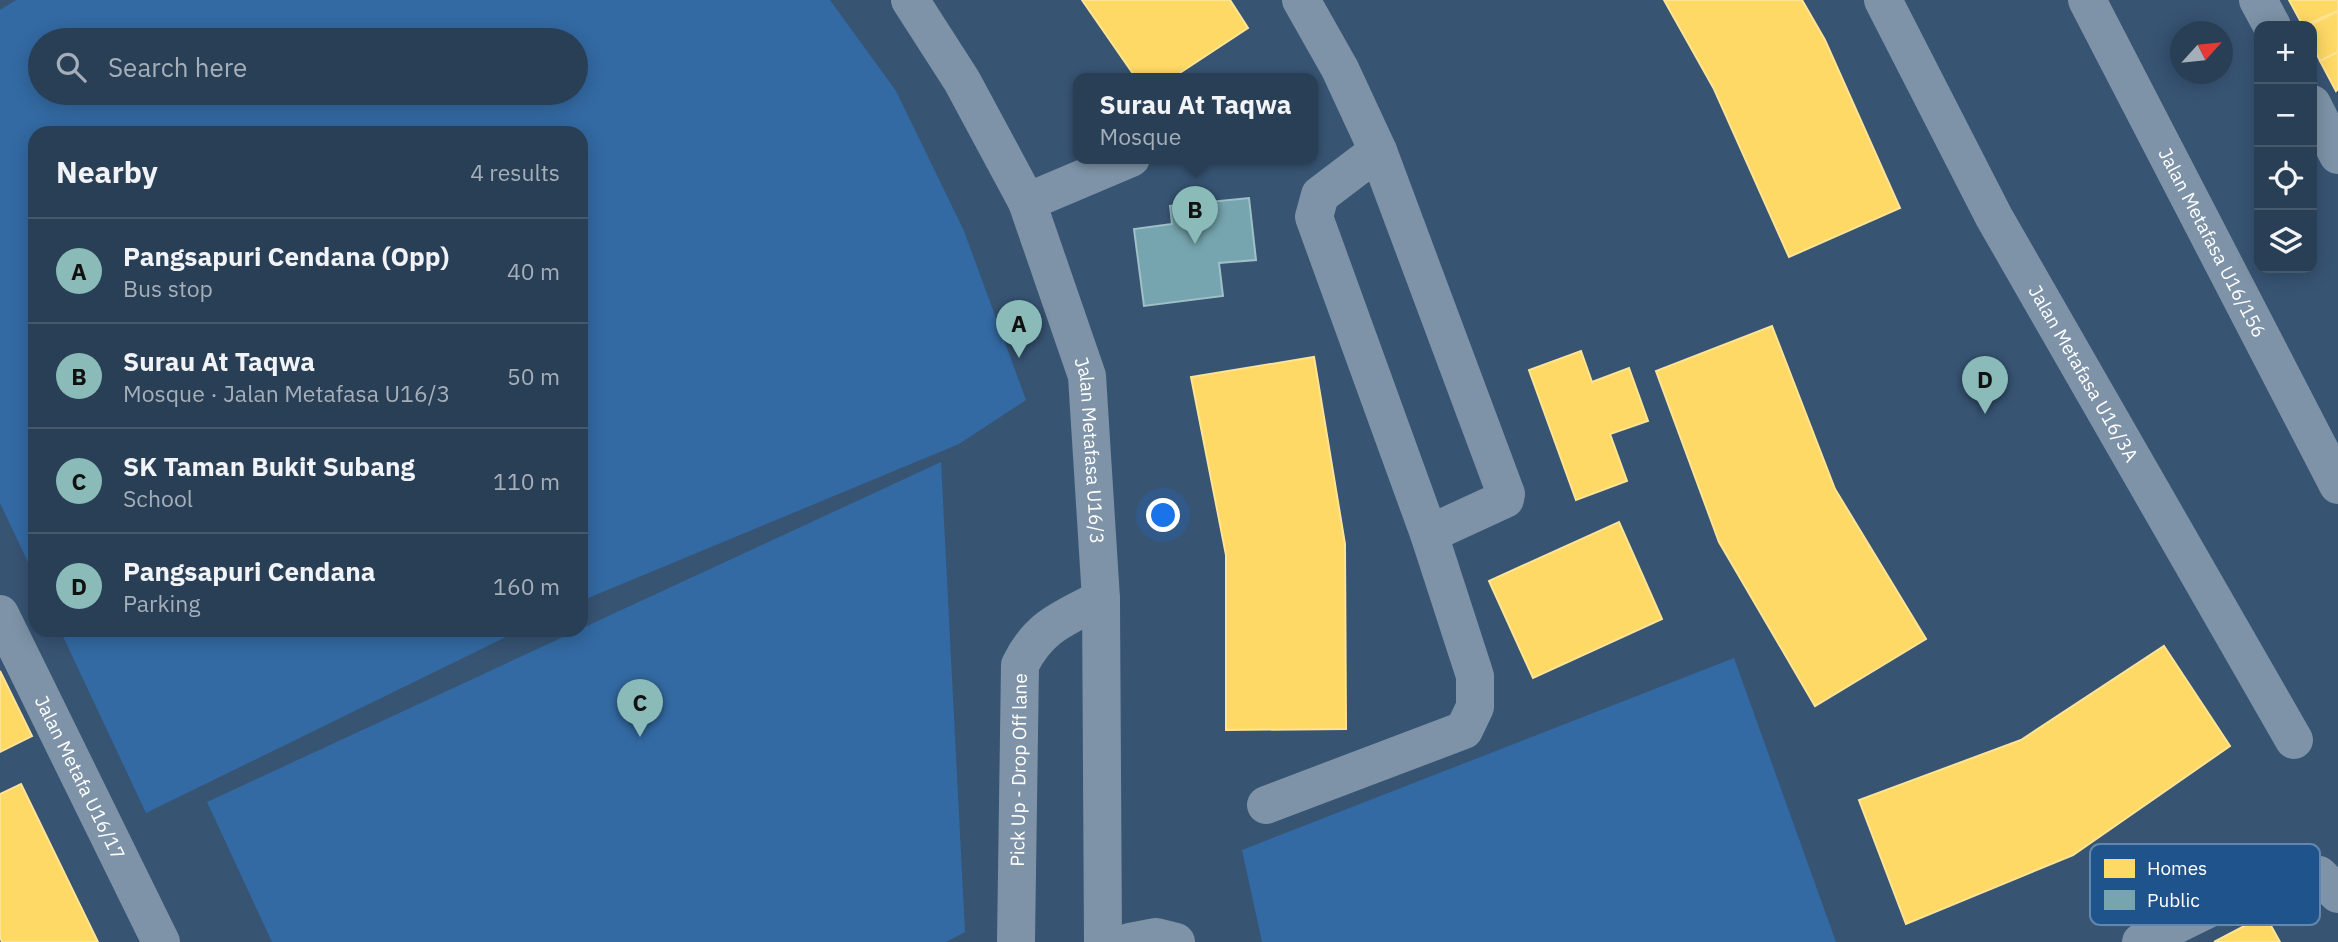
<!DOCTYPE html>
<html lang="en">
<head>
<meta charset="utf-8">
<style>
  body { margin:0; font-family:"IBM Plex Sans",sans-serif; background:#31465c; color:#f1f3f6 }
  .controls { position:absolute; right:21px; top:21px; display:grid; overflow:hidden; border-radius:14px; box-shadow:0 4px 18px #0003 }
  .controls button { width:63px; height:63px; display:grid; place-items:center; padding:0; border:0; border-bottom:2px solid #45586c; background:#293f56; color:#f1f3f6; font:35px sans-serif }
  .compass { position:absolute; left:2170px; top:21px; width:63px; height:63px; border-radius:50%; background:#293f56; box-shadow:0 4px 18px #0003; rotate:63deg }
  .you { position:absolute; left:1164px; top:516px; width:24px; height:24px; margin:-18px; border:5px solid #fff; border-radius:50%; background:#1a73e8; box-shadow:0 0 0 10px #1a73e833 }
  .badge { display:grid; place-items:center; width:46px; height:46px; border-radius:50%; background:#8bbbb9; color:#111; font-size:23px; font-weight:700 }
  .pin { position:absolute; translate:-50% -58px; filter:drop-shadow(0 2px 4px #0008) }
  .pin::after { content:''; position:absolute; top:37px; width:24px; height:21px; background:inherit; clip-path:polygon(0 0,100% 0,50% 100%) }
  .popup { position:absolute; left:1073px; top:73px; width:245px; height:91px; box-sizing:border-box; display:grid; place-content:center; border-radius:14px; background:#293f56; filter:drop-shadow(0 2px 5px #0005); font-size:23px; white-space:nowrap; color:#a5afb9 }
  .popup b { font-size:26px; color:#f1f3f6 }
  .popup::after { content:''; position:absolute; left:50%; top:100%; margin-left:-14px; border:14px solid transparent; border-top-color:#293f56 }
  .list { margin:0; padding:0; list-style:none }
  h2 { display:flex; justify-content:space-between; align-items:center; height:91px; margin:0; padding:0 28px; font-size:30px }
  h2 small { font-size:23px; font-weight:400; color:#a5afb9 }
  .list li { display:grid; grid-template-columns:46px 1fr auto; gap:21px; align-items:center; box-sizing:border-box; height:105px; padding:0 28px; border-top:2px solid #45586c }
  .list b { display:block; font-size:26px; white-space:nowrap }
  .list p { margin:0; font-size:23px; white-space:nowrap; color:#a5afb9 }
  .list em { font-size:23px; font-style:normal; color:#a5afb9 }
  .icon { flex:none; width:38px; height:38px; fill:none; stroke:currentColor; stroke-width:2; stroke-linecap:round; stroke-linejoin:round }
  .map { position:relative; flex:none; width:2338px; height:942px; overflow:hidden }
  .search { position:absolute; background:#293f56; box-shadow:0 4px 18px #0003; left:28px; top:28px; width:560px; height:77px; display:flex; align-items:center; gap:18px; box-sizing:border-box; padding:0 24px; border-radius:38px; color:#a5afb9; font-size:26px }
  .panel { position:absolute; background:#293f56; box-shadow:0 4px 18px #0003; left:28px; top:126px; width:560px; height:511px; border-radius:21px }
  .map>svg:first-child { display:block }
  .green { fill:#336aa3; fill-rule:evenodd }
  .homes { fill:#ffd966; stroke:#ffe494; stroke-width:2 }
  .public { fill:#76a5af; stroke:#9fc0c7; stroke-width:2 }
  .lines { fill:none; stroke-linecap:round; stroke-linejoin:round }
  .minor { stroke:#7e93a7; stroke-width:38 }
  .labels { text-anchor:middle; dominant-baseline:central; stroke-width:7; stroke-linejoin:round; paint-order:stroke }
  .street-label { font-size:19px; fill:#fff; stroke:#1e538c }
  .key { fill:#1e538c; stroke:#6287ae; stroke-width:2 }
  .key-label { font-size:19px; fill:#fff }
</style>
</head>
<body>
<div class="map">
<svg width="2338" height="942" viewBox="0 0 2338 942">
  <rect width="100%" height="100%" fill="#375473"/>
  <g class="green">
    <path d="M16,0H830L896,91L964,231L1026,400L959,444L581,601V133H35V577L0,503V10ZM40,40H576V93H40Z"/>
    <path d="M941,462L965,932L946,942H272L207,802Z"/>
    <path d="M60,630H520L146,813Z"/>
    <path d="M1734,658L1836,942H1262L1242,850Z"/>
  </g>
  <g class="homes">
    <path d="M1082,0H1230L1248,28L1172,78H1136Z"/>
    <path d="M1664,0H1802L1825,40L1900,208L1789,257L1714,89Z"/>
    <path d="M2289,0H2338V11L2303,26Z"/>
    <path d="M2338,11V52L2320,61L2312,44V26H2308Z"/>
    <path d="M2338,52V89L2336,91L2320,61Z"/>
    <path d="M1772,326L1835,489L1926,639L1815,706L1719,542L1656,371Z"/>
    <path d="M1581,351L1592,382L1629,368L1648,421L1610,434L1627,481L1576,500L1529,370Z"/>
    <path d="M1314,357L1345,544L1346,729L1226,730V555L1191,377Z"/>
    <path d="M1619,522L1662,619L1533,678L1489,581Z"/>
    <path d="M2164,646L2230,746L2073,855L1906,924L1859,800L2021,740Z"/>
    <path d="M0,671L32,736L0,752Z"/>
    <path d="M21,784L98,942H2L0,937V794Z"/>
    <path d="M2265,915L2280,942H2214Z"/>
  </g>
  <path class="public" d="M1249,198L1256,260L1219,263L1223,296L1144,306L1134,229L1172,224L1170,206Z"/>
  <g class="lines">
    <g class="minor">
      <path id="s1" d="M910,0L962,81L1027,202L1087,376L1101,599L1103,942"/>
      <path id="s2" d="M1883,0L1994,217L2294,740"/>
      <path id="s3" d="M2087,0L2338,485"/>
      <path d="M2258,0L2272,26"/>
      <path d="M2312,104L2338,155"/>
      <path d="M1378,151L1320,195L1314,217L1429,534"/>
      <path d="M1027,202L1131,158"/>
      <path id="s4" d="M0,614L161,942"/>
      <path d="M1266,805L1464,730L1475,707V676L1429,534L1505,499L1506,494L1378,151L1340,69L1301,0"/>
      <path id="s5" d="M1016,942L1020,665C1039,626 1064,618 1101,599"/>
      <path d="M1130,942L1156,937L1176,942"/>
      <path d="M2141,942L2265,881L2319,875L2338,894"/>
    </g>
  </g>
  <g class="labels">
    <g class="street-label">
      <text stroke="none"><textPath href="#s3" startOffset="273">Jalan Metafasa U16/156</textPath></text>
      <text stroke="none"><textPath href="#s2" startOffset="424">Jalan Metafasa U16/3A</textPath></text>
      <text stroke="none"><textPath href="#s1" startOffset="492">Jalan Metafasa U16/3</textPath></text>
      <text stroke="none"><textPath href="#s5" startOffset="172">Pick Up - Drop Off lane</textPath></text>
      <text stroke="none"><textPath href="#s4" startOffset="182">Jalan Metafa U16/17</textPath></text>
    </g>
  </g>
  <rect x="2090" y="844" width="230" height="81" rx="10" class="key"/>
  <rect x="2104" y="859" width="31" height="19" fill="#ffd966"/>
  <rect x="2104" y="890" width="31" height="20" fill="#76a5af"/>
  <g class="key-label">
    <text x="2147" y="875">Homes</text>
    <text x="2147" y="907">Public</text>
  </g>
</svg>
<div class="controls">
<button>+</button>
<button>−</button>
<button><svg class="icon" aria-label="locate" viewBox="0 0 24 24"><circle cx="12" cy="12" r="6"/><path d="M12 2v4M12 18v4M2 12h4M18 12h4"/></svg></button>
<button><svg class="icon" aria-label="layers" viewBox="0 0 24 24"><path d="M12 4l9 5-9 5-9-5zM3 14l9 5 9-5"/></svg></button>
</div>
<svg class="compass" viewBox="-18 -18 36 36"><path d="M0-13l5 13h-10z" fill="#e53935"/><path d="M0 13l5-13h-10z" fill="#a5afb9"/></svg>
<div class="you"></div>
<div class="pin badge" style="left:1019px;top:358px">A</div>
<div class="pin badge" style="left:1195px;top:244px">B</div>
<div class="popup"><b>Surau At Taqwa</b>Mosque</div>
<div class="pin badge" style="left:640px;top:737px">C</div>
<div class="pin badge" style="left:1985px;top:414px">D</div>
<div class="search"><svg class="icon" aria-label="search" viewBox="0 0 24 24"><circle cx="10" cy="10" r="6"/><path d="M15 15l6 6"/></svg>Search here</div>
<section class="panel">
<h2>Nearby<small>4 results</small></h2>
<ul class="list">
<li><span class="badge">A</span><div><b>Pangsapuri Cendana (Opp)</b><p>Bus stop</p></div><em>40 m</em></li>
<li><span class="badge">B</span><div><b>Surau At Taqwa</b><p>Mosque · Jalan Metafasa U16/3</p></div><em>50 m</em></li>
<li><span class="badge">C</span><div><b>SK Taman Bukit Subang</b><p>School</p></div><em>110 m</em></li>
<li><span class="badge">D</span><div><b>Pangsapuri Cendana</b><p>Parking</p></div><em>160 m</em></li>
</ul>
</section>
</div>
</body>
</html>
